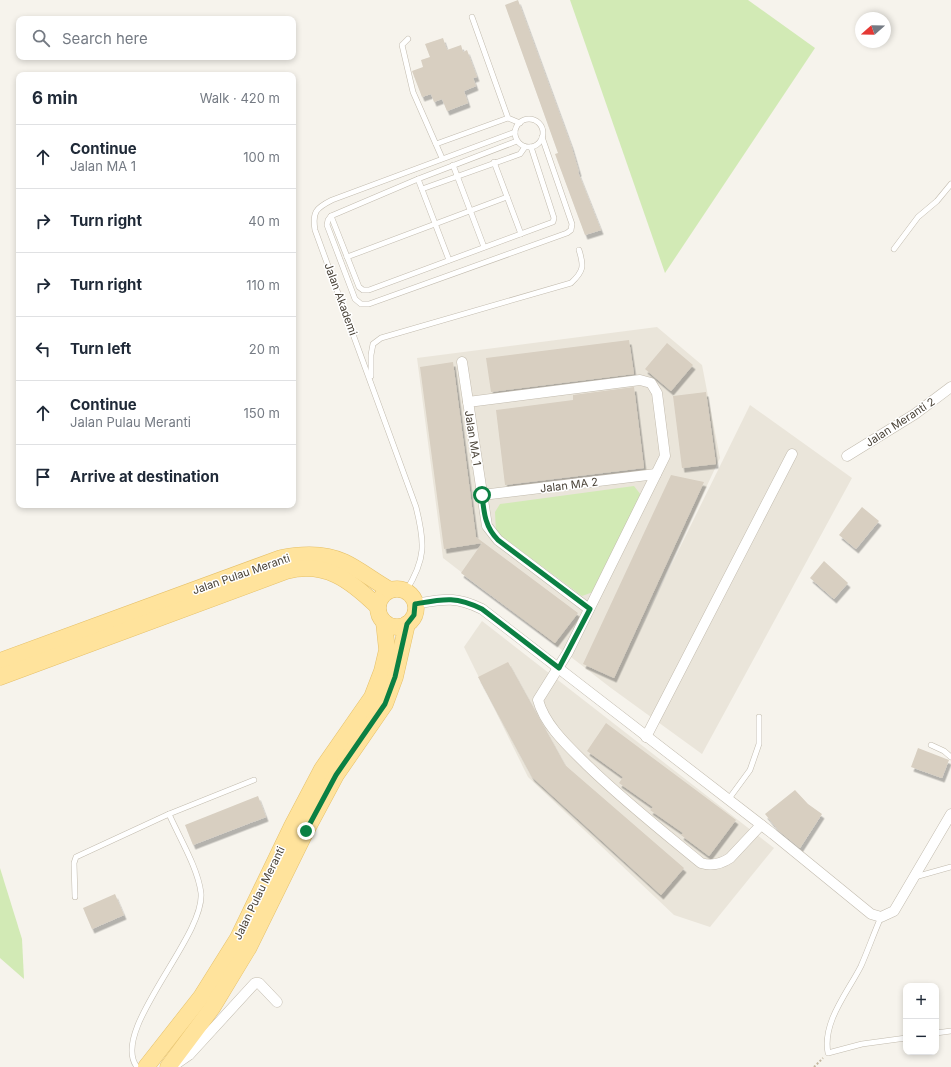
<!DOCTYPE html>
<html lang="en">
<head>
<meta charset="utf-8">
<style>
  body { margin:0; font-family:Inter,sans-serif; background:#f2f2f3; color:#1f2937 }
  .controls { position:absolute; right:12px; bottom:12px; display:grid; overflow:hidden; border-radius:8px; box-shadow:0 2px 6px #0003 }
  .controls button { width:36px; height:36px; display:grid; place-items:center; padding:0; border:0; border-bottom:1px solid #e0e1e3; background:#fff; color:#1f2937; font:20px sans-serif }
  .compass { position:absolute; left:855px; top:12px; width:36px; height:36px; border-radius:50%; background:#fff; box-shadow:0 2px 6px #0003; rotate:250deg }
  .stop { position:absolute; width:12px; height:12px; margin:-9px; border:3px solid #0b8043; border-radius:50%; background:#fff }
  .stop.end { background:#0b8043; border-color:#fff; box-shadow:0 1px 4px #0008 }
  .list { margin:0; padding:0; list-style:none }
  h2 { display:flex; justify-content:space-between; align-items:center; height:52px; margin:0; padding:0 16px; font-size:17px }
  h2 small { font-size:13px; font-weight:400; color:#747a83 }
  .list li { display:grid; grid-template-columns:26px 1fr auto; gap:12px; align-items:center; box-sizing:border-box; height:64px; padding:0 16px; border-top:1px solid #e0e1e3 }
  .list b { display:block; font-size:15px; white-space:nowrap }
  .list p { margin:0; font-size:13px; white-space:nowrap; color:#747a83 }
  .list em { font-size:13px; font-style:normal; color:#747a83 }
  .icon { flex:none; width:22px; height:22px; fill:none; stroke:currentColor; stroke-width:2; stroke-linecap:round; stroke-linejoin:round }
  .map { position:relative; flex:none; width:951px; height:1067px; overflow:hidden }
  .search { position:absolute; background:#fff; box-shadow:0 2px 6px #0003; left:16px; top:16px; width:280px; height:44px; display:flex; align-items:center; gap:10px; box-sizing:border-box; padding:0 14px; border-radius:8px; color:#747a83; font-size:15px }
  .panel { position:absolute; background:#fff; box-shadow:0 2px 6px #0003; left:16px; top:72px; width:280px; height:436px; border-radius:8px }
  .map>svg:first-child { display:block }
  .residential { fill:#eae5da }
  .green { fill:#d2eab5 }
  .building { fill:#d8cfc1; filter:url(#shadow) }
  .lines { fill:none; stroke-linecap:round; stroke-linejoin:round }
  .lane-casing { stroke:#c2bbae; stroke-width:6 }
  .street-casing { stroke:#c2bbae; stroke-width:11 }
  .primary-casing { stroke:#e6c16a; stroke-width:17 }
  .path { stroke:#c4b79f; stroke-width:2; stroke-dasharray:2 2; stroke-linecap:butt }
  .lane { stroke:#fff; stroke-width:5 }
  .street { stroke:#fff; stroke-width:10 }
  .primary { stroke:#ffe39c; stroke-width:16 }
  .route { stroke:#0b8043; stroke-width:5 }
  .labels { text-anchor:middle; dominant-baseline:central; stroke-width:3; stroke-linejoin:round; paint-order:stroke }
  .street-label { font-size:11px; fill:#4b4439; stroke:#fff }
</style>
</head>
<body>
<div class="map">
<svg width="951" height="1067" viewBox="0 0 951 1067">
  <defs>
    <filter id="shadow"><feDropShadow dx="2.5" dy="4.5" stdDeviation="0" flood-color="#0004"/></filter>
  </defs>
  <rect width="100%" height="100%" fill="#f6f3ec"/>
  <g class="residential">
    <path d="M657,327L702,365L720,458L627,655L750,405L852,478L702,754L611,688L443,558L417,358Z"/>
    <path d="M482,621L774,848L710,927L674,915L528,777L464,647Z"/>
  </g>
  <g class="green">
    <path d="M570,0H748L815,48L665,273Z"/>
    <path d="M634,486L641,495L593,592L582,596L496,532L495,512L500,504Z"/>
    <path d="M0,868L22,939L24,979L0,958Z"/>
  </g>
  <g class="building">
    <path d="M518,0L571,145L579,172H578L601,230L585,235L555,154L558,153L505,5Z"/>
    <path d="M443,38L447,50L461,45L463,52L467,50L477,77L473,78L476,86L464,91L468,103L447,111L442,99L434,102L431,94L422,97L412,71L423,67L421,60L430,57L425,44Z"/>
    <path d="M629,340L634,374L491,392L486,358Z"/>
    <path d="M667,343L693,365L671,391L645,369Z"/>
    <path d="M453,362L476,537L578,613L555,643L461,573L482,543L444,549L420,367Z"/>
    <path d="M634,387L644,468L505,485L496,410L573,400V395Z"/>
    <path d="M706,392L716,464L682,468L673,396Z"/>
    <path d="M671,475L704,482L614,678L583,664Z"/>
    <path d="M862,507L879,521L856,549L839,535Z"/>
    <path d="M824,561L848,583L834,599L810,578Z"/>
    <path d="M508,662L565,765L684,868L661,895L532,777L478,677Z"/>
    <path d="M606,723L736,820L709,856L681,835L683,833L650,810L653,807L619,783L623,777L587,751Z"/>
    <path d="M918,748L949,760L942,778L911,767Z"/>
    <path d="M795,790L808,804L822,814L800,848L779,831L765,814Z"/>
    <path d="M258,796L266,817L193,845L185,825Z"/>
    <path d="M115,894L124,915L92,929L83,908Z"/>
  </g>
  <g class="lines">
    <defs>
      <g id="lane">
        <path d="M472,17L508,118L520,123"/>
        <path d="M408,39L402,45L413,92L442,158"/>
        <circle cx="529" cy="133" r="14"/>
        <path d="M517,141L418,179L331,216L328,220L327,225L355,299L361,304H369L567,233L571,230L572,224L542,137"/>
        <path d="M436,144L508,118"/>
        <path d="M494,162L521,234"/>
        <path d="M453,165L484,247"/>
        <path d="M418,179L449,260"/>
        <path d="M422,189L520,154L525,147"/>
        <path d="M331,216L359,287L363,290H369L553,222L554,218L531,147"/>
        <path d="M894,249L918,217L937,201L951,184"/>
        <path d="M347,257L507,197"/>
        <path d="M371,376V355L373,344L381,338L571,283C584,271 584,266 579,250"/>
        <path d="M406,591C426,559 425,543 416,507L315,230C312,212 316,208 332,200L515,132"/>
        <path d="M931,745L944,751L951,757"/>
        <path d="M728,800L750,770L759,744V717"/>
        <path d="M169,814L254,780"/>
        <path d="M915,877L951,867"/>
        <path d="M75,897L74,863L76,857L169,814C179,837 198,868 201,893C205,937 109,1031 137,1067"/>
        <path d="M881,917C874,933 868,950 861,966C848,992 822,1022 828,1053L862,1044L906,1038"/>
        <path d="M936,1033L951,1031"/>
      </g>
      <g id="street">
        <path d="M462,362L487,526L498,540L589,609"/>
        <path d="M468,402L640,380L651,383L657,393L665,456L568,652L538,700C545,726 569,747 587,765C623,800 662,831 701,863C711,866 721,864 730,858L761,825"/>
        <path d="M847,456L915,414L951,387"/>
        <path d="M482,495L656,474"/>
        <path d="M415,604C444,599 455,596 482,609L773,834L871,914L881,917L894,911L951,814"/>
        <path d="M646,737L792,454"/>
        <path d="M173,1066L189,1055L255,983H259L277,1002"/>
      </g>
      <g id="primary">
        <circle cx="397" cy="608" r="19"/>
        <path d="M0,661L281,558C301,554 325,553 344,562C359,569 374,581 390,590"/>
        <path d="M0,677L286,571C326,561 350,580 377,606"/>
        <path d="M146,1067L201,997L238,938L292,826L322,769L372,697L382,671L387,650L384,622"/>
        <path d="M168,1067L212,1008L249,947L306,831L336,775L385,704L395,677L407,624"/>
      </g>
    </defs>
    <use href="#lane" class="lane-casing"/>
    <use href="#street" class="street-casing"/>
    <use href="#primary" class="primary-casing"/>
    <path class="path" d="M814,1067L823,1058"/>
    <use href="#lane" class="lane"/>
    <use href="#street" class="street"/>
    <use href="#primary" class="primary"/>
  </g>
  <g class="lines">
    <path class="route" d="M306,831L336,775L385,704L395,677L407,624L414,615L415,604C444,599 455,596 482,609L559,668L590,609L498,540C485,527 484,513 482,495"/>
  </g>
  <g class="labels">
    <g class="street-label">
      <text transform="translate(341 299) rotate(70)">Jalan Akademi</text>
      <text transform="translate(900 422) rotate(-33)">Jalan Meranti 2</text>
      <text transform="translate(473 438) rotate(81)">Jalan MA 1</text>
      <text transform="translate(569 485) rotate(-7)">Jalan MA 2</text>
      <text transform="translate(241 574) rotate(-19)">Jalan Pulau Meranti</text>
      <text transform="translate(259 893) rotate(-64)">Jalan Pulau Meranti</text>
    </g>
  </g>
</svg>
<div class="controls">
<button>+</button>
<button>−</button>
</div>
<svg class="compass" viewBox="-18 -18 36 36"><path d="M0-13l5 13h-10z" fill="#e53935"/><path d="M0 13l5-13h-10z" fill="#747a83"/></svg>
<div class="stop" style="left:482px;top:495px"></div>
<div class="stop end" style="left:306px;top:831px"></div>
<div class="search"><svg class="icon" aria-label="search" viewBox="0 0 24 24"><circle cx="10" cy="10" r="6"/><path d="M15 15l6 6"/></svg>Search here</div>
<section class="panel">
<h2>6 min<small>Walk · 420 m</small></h2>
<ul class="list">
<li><svg class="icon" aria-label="ahead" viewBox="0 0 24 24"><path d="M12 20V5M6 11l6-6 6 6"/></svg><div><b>Continue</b><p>Jalan MA 1</p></div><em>100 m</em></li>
<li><svg class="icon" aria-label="right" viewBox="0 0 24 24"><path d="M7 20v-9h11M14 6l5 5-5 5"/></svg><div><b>Turn right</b></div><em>40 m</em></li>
<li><svg class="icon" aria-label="right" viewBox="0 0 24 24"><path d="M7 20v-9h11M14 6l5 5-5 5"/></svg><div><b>Turn right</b></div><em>110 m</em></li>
<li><svg class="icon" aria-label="left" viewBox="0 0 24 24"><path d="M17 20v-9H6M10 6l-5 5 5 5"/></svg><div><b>Turn left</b></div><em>20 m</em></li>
<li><svg class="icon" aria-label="ahead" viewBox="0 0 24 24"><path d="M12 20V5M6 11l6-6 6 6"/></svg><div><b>Continue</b><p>Jalan Pulau Meranti</p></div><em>150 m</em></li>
<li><svg class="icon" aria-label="arrive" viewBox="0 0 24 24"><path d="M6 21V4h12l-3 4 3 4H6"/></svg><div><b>Arrive at destination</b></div></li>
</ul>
</section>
</div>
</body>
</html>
